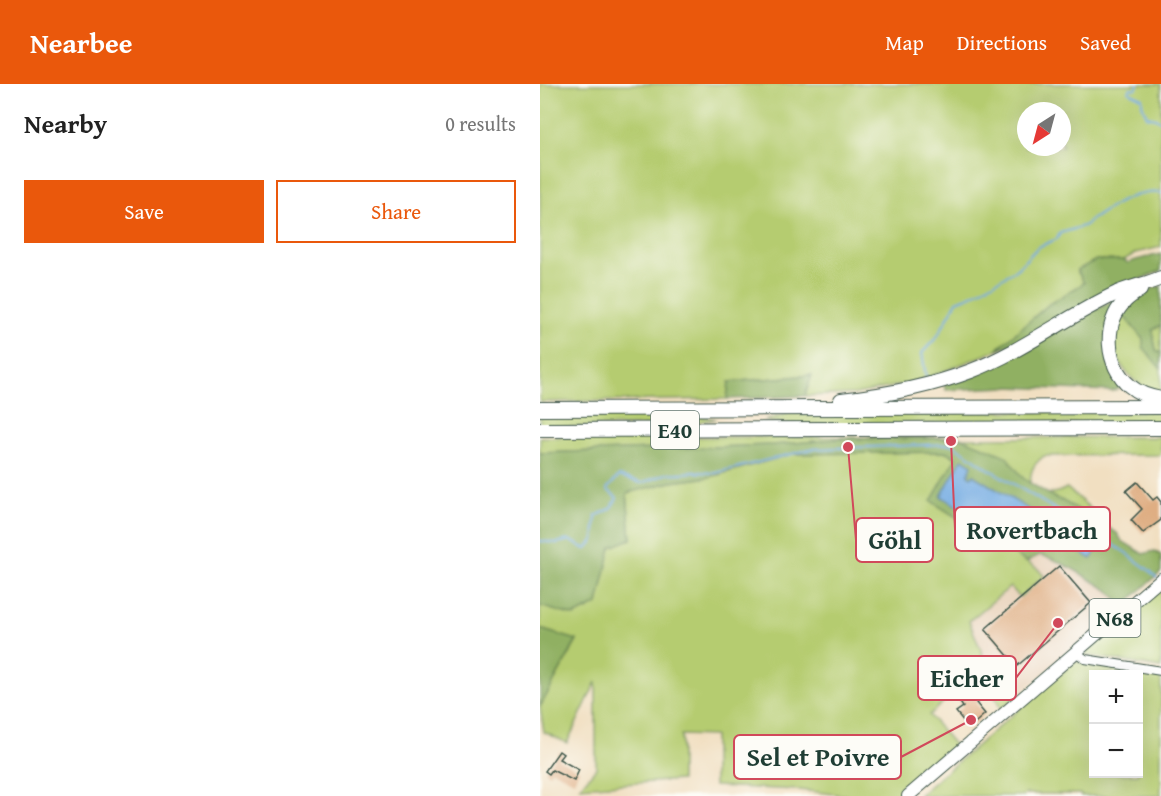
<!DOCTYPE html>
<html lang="en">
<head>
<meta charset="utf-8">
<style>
  body { margin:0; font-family:"Gentium Book Plus",serif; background:#f2f2f2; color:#222 }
  .controls { position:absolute; right:18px; bottom:18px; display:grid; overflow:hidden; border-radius:0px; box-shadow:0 6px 24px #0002 }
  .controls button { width:54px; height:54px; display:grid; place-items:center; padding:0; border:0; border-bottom:2px solid #e0e0e0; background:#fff; color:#222; font:30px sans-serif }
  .compass { position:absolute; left:477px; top:18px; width:54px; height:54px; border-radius:50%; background:#fff; box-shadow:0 6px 24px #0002; rotate:216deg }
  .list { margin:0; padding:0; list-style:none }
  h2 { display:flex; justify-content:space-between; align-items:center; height:78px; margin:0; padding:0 24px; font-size:26px }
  h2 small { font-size:20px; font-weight:400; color:#767676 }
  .actions { display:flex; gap:12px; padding:18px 24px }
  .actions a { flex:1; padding:14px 0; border:2px solid #ea580c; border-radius:0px; text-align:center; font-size:21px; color:#ea580c }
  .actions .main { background:#ea580c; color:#fff }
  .map { position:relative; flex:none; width:621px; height:712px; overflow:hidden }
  header { display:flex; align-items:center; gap:36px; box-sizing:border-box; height:84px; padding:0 30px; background:#ea580c; color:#fff }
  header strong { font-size:28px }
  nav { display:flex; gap:33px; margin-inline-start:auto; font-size:21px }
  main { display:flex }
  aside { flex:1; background:#fff }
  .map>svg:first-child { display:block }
  .built { fill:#e8d0b7 }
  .green { fill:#b5cc70; stroke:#6a8452; stroke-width:1.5; fill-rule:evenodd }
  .forest { fill:#90b062; stroke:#58764b; stroke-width:1.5; fill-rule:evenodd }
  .water { fill:#73abe2; stroke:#49748b; stroke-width:1.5 }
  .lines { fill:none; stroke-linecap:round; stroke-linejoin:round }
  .stream { stroke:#73abe2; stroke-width:2 }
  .building { fill:#dfae83 }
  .street-casing { stroke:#3e5549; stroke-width:10 }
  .primary-casing { stroke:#3e5549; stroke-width:14 }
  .highway-casing { stroke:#3e5549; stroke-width:16 }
  .street { stroke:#fff; stroke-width:8 }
  .primary { stroke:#fff; stroke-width:12 }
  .highway { stroke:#fff; stroke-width:14 }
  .labels { text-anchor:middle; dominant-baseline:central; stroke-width:4.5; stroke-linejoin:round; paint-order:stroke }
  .shield { fill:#fdfcf7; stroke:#62766e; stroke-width:1.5 }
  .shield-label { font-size:22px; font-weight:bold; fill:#1f3d34 }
  .leader { fill:none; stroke:#d1495b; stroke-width:2 }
  .callout-dot { fill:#d1495b; stroke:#fdfcf7; stroke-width:2 }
  .callout { fill:#fdfcf7; stroke:#d1495b; stroke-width:2 }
  .callout-label { font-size:26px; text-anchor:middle; font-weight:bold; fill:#1f3d34 }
</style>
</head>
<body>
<header>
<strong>Nearbee</strong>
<nav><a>Map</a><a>Directions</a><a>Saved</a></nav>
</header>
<main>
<aside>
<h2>Nearby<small>0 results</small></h2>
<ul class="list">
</ul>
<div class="actions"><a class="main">Save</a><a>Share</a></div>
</aside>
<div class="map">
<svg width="621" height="712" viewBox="0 0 621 712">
  <rect width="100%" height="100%" fill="#fdfcf7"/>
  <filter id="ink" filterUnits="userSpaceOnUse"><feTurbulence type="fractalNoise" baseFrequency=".0167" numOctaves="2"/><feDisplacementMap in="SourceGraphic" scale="12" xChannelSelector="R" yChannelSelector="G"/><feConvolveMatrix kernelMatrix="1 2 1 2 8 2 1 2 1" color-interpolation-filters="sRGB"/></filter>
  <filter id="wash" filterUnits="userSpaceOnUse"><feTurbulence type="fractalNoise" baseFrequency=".008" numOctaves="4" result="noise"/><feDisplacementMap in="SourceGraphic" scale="24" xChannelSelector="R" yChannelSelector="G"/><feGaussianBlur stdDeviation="1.35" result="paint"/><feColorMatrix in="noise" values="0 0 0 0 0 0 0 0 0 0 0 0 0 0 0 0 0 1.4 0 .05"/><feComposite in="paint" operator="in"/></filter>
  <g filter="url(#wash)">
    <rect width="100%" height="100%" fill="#f1dfc1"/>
    <path class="built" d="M500,471L513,475L533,485L568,506L583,522L479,610L445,576L429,537L470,503L481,512L504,492L498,485L486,478Z"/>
    <g class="green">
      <path d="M0,0H621V163L596,169L584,176H556L537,187L545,199L509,220L455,267L376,298L316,310L265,312L271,291L189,298L187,315L0,318ZM486,27H522V63H486Z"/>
      <path d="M583,231L603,255L619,283L621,284V309C596,305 572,280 575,253C576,245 579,238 583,231Z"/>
      <path d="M621,241V269L616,266L614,256L613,246Z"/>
      <path d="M621,327V340L261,341L225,337L251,328Z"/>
      <path d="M0,328L151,330L176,335L135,342L0,343Z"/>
      <path d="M0,353H421L422,354L621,353V371L504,372C493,381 491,385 490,399L483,394L421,354L299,355L233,361L0,369Z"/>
      <path d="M407,368L416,374L451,454L498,485L504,492L480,513L470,503L429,537L445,576L479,610L461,626L442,584L389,631L417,664L359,712H310L259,706L174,702V652L141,651V696L40,703L56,684V598L27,659L4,648L0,623L37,557L0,545V522L34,532L58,520L71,462L91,455L87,409L131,398L170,393L252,370Z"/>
      <path d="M527,404L557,430L553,434L507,410L518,408Z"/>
      <path d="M617,503L621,507V584L545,571L546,567Z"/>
      <path d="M535,577L621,590V712H541L540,710H485L484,712H378ZM554,590H598V690H554Z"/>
    </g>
    <g class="forest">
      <path d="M621,170V187L570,207L483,255L455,267L509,220L544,199L537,186L556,176H584L588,179L596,176Z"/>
      <path d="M621,202V241L613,246L614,256L616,266L621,269V284L619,283L603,263V255L583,231C592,216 604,206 621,202Z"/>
      <path d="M577,215L578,220L568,236L584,302L573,307L467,303L406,306L404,300Z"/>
      <path d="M272,291L265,312L187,315L189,298Z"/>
      <path d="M422,354L466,372L483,394L490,399L515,414L523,417L553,434L577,449L582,457L603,470L614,467L621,471V488L583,522L568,506L533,485L513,475L500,471L486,478L391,417L416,374L407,368L252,370L170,393L131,398L87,409L91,455L71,463L58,520L34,532L0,522V369L233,361L299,355ZM432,381L427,391L431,393L433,391L556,467L551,475L511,450L470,456L401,412Z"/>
      <path d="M0,545L37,556L0,623Z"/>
    </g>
    <path class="water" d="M422,375L432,381L428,391L431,393L433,391L556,467L551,475L511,450L470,456L401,412Z"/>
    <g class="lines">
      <g class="stream">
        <path d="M598,0L597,3L595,5L591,4L588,7L602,14V20L607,32L616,34L621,38"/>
        <path d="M386,293L382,269L397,253L417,217L432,211L471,189L478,184L498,163L517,155L520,149C528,147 535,145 543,142C550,139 544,141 551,136C571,123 595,105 621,109"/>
        <path d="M0,457L17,459L29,456L46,465L54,456L56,432L70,425L77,414L67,405L79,392L102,399L126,390L156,388L175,389L272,365L412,360L449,385L585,468L610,487L617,494"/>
      </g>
    </g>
    <g id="blocks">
      <g class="building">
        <path d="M597,398L613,416L617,413L621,418V436L603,449L591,436L602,425L586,407Z"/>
        <path d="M519,482L551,519L477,582L445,545Z"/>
        <path d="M430,604L439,617L436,619L445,630L429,644L416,628L423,623L417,614Z"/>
        <path d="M19,667L23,670L19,675L39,686L34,697L12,686L9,690L5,687Z"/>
      </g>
    </g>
  </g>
  <g filter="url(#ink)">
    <use href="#blocks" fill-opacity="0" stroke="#3e5549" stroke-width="1.5"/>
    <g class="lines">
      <defs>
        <path id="street" d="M536,568L545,575L621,587"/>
        <path id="primary" d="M368,712L621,495"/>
        <g id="highway">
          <path d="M600,206C595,209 589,213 585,217C562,240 566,282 590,302C599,310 610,313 621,315"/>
          <path d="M301,316C345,311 389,303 431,287C483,267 527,232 577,209C591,203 607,200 621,194"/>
          <path d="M0,325L621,323"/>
          <path d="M0,346L621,344"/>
        </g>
      </defs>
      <use href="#street" class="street-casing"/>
      <use href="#primary" class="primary-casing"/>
      <use href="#highway" class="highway-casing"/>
      <use href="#street" class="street"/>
      <use href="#primary" class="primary"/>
      <use href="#highway" class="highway"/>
    </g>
  </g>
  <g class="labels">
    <g class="shield">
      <rect x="111" y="327" width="48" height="38" rx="4.5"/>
      <rect x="549.5" y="515" width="51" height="38" rx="4.5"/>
    </g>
    <g class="shield-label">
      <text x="135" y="346">E40</text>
      <text x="575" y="534">N68</text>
    </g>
  </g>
  <path class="leader" d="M411 357L415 445M308 363L316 456M518 539L476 594M431 636L361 673"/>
  <g class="callout-dot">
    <circle cx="411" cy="357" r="6"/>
    <circle cx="308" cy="363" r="6"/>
    <circle cx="518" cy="539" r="6"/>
    <circle cx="431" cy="636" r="6"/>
  </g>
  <g class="callout">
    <rect x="415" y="423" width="155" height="44" rx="6"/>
    <rect x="316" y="434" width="77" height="44" rx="6"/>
    <rect x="378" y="572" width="98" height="44" rx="6"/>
    <rect x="194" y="651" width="167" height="44" rx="6"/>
  </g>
  <g class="callout-label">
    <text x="492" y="455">Rovertbach</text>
    <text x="355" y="465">Göhl</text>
    <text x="427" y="603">Eicher</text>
    <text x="278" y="682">Sel et Poivre</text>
  </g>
</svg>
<div class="controls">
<button>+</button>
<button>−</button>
</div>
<svg class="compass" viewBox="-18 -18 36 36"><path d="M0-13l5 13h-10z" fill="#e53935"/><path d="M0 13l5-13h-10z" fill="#767676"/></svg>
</div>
</main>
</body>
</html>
